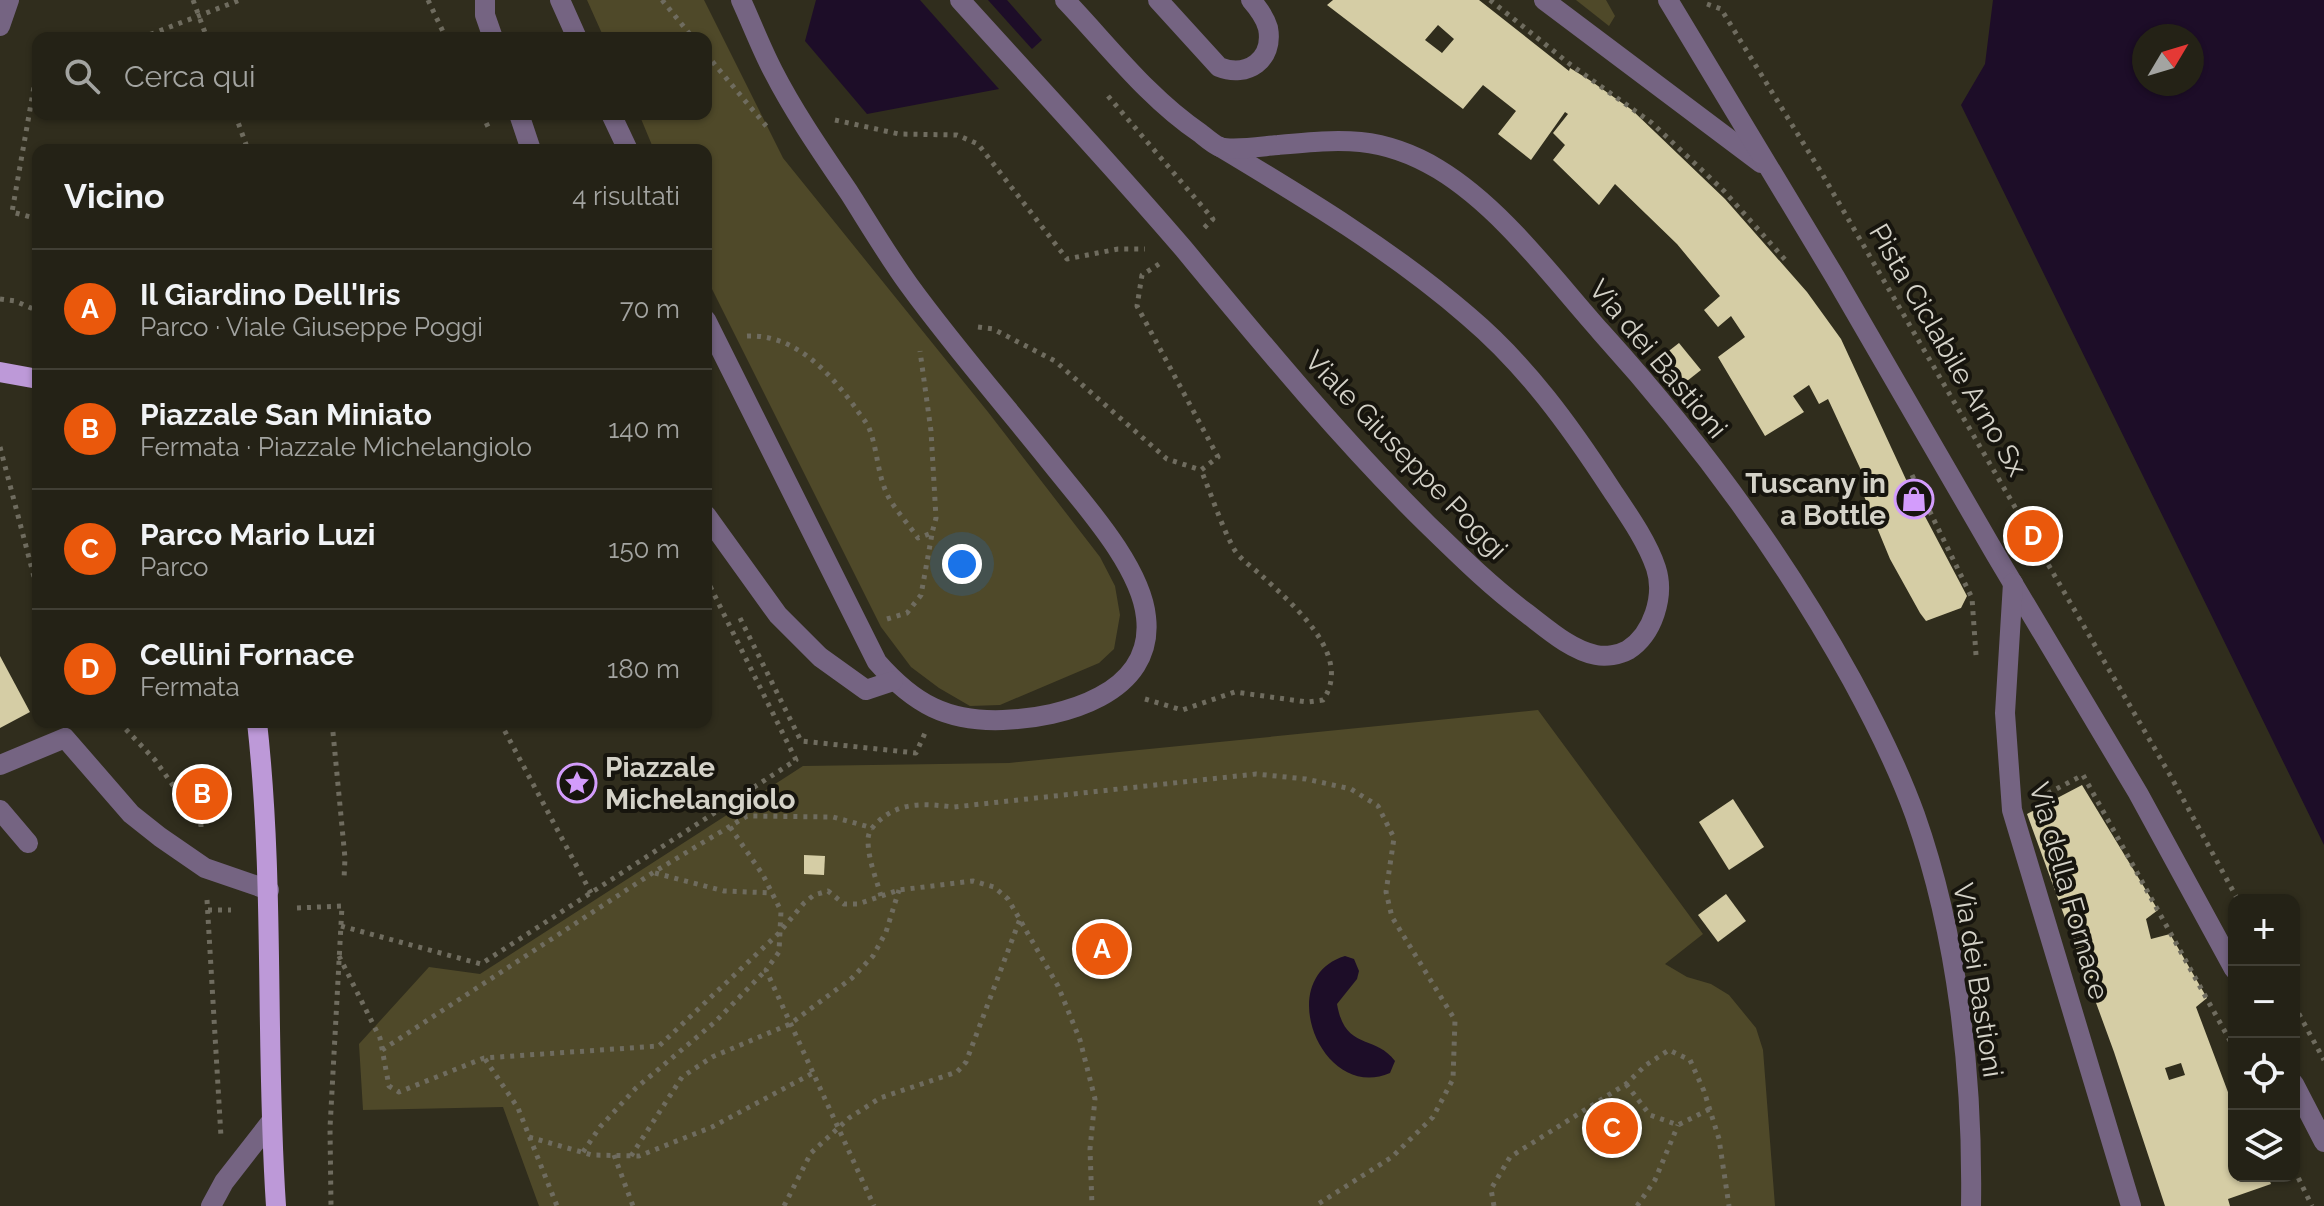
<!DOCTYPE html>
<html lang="it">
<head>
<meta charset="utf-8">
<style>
  body { margin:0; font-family:Raleway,sans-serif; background:#302f23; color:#f1f3f6 }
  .controls { position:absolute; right:24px; bottom:24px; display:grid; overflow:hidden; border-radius:16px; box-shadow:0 2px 6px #0004 }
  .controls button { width:72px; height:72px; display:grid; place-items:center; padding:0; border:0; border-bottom:2px solid #413f35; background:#242216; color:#f1f3f6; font:40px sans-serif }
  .compass { position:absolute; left:2132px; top:24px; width:72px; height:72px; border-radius:50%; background:#242216; box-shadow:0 2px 6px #0004; rotate:52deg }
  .you { position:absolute; left:962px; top:564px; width:28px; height:28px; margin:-20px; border:6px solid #fff; border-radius:50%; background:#1a73e8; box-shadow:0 0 0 12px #1a73e833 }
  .badge { display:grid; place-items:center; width:52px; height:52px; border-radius:50%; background:#ea580c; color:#fff; font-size:26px; font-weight:700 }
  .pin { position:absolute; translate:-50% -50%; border:4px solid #fff; box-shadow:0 2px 8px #0006 }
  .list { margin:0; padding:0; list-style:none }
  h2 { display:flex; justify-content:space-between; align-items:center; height:104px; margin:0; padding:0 32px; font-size:34px }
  h2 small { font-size:26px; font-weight:400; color:#a3a4a1 }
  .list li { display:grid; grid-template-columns:52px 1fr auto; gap:24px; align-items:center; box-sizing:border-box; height:120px; padding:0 32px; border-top:2px solid #413f35 }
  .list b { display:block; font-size:30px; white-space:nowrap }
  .list p { margin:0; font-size:26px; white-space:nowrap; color:#a3a4a1 }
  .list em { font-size:26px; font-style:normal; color:#a3a4a1 }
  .icon { flex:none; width:44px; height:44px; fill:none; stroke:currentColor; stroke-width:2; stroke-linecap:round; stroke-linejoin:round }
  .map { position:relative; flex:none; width:2324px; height:1206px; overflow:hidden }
  .search { position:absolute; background:#242216; box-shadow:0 2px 6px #0004; left:32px; top:32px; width:680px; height:88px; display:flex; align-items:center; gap:20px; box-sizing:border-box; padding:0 28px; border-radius:16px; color:#a3a4a1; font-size:30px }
  .panel { position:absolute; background:#242216; box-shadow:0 2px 6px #0004; left:32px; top:144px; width:680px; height:584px; border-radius:16px }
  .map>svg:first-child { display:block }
  .green { fill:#4f4929 }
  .water { fill:#1d0d28; fill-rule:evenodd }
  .building { fill:#d5cda5; fill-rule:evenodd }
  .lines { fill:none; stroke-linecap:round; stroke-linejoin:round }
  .path { stroke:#6f6c5f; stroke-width:5; stroke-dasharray:4 6; stroke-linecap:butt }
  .minor { stroke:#756482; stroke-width:20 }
  .major { stroke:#bd99d8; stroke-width:20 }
  .labels { text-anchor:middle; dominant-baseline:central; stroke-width:8; stroke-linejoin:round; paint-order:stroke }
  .street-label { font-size:28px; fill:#d4d2c8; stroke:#17150e }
  .poi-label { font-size:28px; font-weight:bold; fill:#d4d2c8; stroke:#17150e; text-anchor:end }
</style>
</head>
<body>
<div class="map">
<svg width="2324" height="1206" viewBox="0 0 2324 1206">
  <rect width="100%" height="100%" fill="#302d1d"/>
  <g class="green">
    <path d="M587,0H704L783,158L988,412L1100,557L1115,586L1120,615L1114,649L1099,663L1000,705L970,706L939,688L911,667L881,627L706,277V150H654L639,114H706V38H604Z"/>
    <path d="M1576,0H1606L1615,16L1609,26Z"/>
    <path d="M1538,710L1703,934L1665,964L1687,977L1711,984L1729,995L1756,1028L1763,1050L1775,1206H539L503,1107L363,1110L359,1044L429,967L480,974L803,766L1009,763Z"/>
  </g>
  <g class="water">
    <path d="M816,0H920L999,89L867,114L805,41Z"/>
    <path d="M988,0H1007L1042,40L1032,49Z"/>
    <path d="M1993,0H2324V845L1961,105L1985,64ZM2192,36V84H2144V36Z"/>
    <path d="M1345,956L1354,959L1359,971L1357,979L1337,1004C1345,1051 1375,1034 1395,1061L1390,1073C1322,1103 1272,978 1345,956Z"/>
  </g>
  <g class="building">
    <path d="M1333,0H1479L1569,71L1570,68L1591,81L1632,110L1725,199L1807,292L1841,339L1909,486L1967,596L1961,608L1926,621L1920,613L1890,559L1864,496L1872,494L1828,399L1819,404L1809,385L1793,396L1804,412L1765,436L1718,357L1745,337L1731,316L1718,327L1704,310L1720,296L1677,244L1615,184L1599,205L1553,160L1565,145L1553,133L1568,114L1565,112L1531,160L1498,134L1516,111L1483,85L1463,109L1327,5ZM1438,25L1454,39L1442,53L1425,40Z"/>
    <path d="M1679,343L1701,370L1682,385L1661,357Z"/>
    <path d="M0,656L30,712L0,728Z"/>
    <path d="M2082,785L2158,910L2146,919L2151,939L2170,934L2207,998L2196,1007L2234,1108V1176H2268L2271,1184L2228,1199L2230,1206H2165L2114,1052L2027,814ZM2181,1063L2185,1075L2169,1080L2165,1068Z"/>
    <path d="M1733,799L1764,847L1729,870L1699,822Z"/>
    <path d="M804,855L825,856L824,875L804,874Z"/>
    <path d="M1726,894L1746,921L1718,942L1698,915Z"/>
  </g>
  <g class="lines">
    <g class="path">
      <path d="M193,0L207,38"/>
      <path d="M428,0L446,38"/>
      <path d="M662,0L693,38"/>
      <path d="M1490,0L1571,65L1652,123L1724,191L1788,263"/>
      <path d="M1707,4L1721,9L1821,172L2170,775L2238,900"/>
      <path d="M141,38L240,0"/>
      <path d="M706,54L767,127"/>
      <path d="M38,80L35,81L12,212L38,219"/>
      <path d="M1108,96L1213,219L1204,228"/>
      <path d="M235,114L248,150"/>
      <path d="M482,114L490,131"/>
      <path d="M835,120L899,134L957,135L978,144L1067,259L1118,249H1145"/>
      <path d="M0,299L15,301L38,311"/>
      <path d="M978,327L993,329L1055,361L1167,459L1201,470L1218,457L1137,306L1142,275L1159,264"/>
      <path d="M747,336C795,334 829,372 855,407C859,414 866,421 869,428C878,450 877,476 889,498C897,512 909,525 918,538L932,533L936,518L931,431L920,351"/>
      <path d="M0,447L38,592"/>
      <path d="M1912,475L1972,598L1976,655"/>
      <path d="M740,618L801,741L916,753L925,733"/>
      <path d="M887,619L907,613L921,595L932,534"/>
      <path d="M1145,699L1182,710L1235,692L1307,702L1323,700C1354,655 1292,604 1261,575C1252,567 1240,559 1234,549C1221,525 1212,496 1201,470"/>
      <path d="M119,722L155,760L201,825V830"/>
      <path d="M332,722L345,858L344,879"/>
      <path d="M500,722L591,893"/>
      <path d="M2039,798L2083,775L2234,1048"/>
      <path d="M730,827L763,875L781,911L779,952L766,970L874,1206"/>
      <path d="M655,873L724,891L772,893"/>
      <path d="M881,896C876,878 868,859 868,840C868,831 874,825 881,819C903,801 927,804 954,807L1256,774L1306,779L1351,789L1378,806L1394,838L1386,892L1392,917L1455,1020L1453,1079L1433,1117L1392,1157L1315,1206"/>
      <path d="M207,900L221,1137"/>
      <path d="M297,908L342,906L330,1128L331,1206"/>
      <path d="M208,910H231"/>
      <path d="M341,926L481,964L796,760L706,578"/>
      <path d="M339,956L380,1038L389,1086L399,1092L484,1058L659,1046L779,933L804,903L814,895L828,891L844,904H858L899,890L973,881L994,887L1008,899L1058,986L1080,1040L1095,1099L1090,1149L1092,1206"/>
      <path d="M2294,1005L2324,1060"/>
      <path d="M382,1050L654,872L747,816L833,817L873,828"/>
      <path d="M485,1059L518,1108L557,1206"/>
      <path d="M1626,1084L1650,1115L1678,1125L1710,1109"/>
      <path d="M529,1137L592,1155L639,1156L712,1127L813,1073"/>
      <path d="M583,1152L600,1127L636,1088L715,1022L766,970"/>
      <path d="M614,1155L633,1206"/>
      <path d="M631,1156L682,1077L712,1057L790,1024L852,978L873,956L886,932L899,890"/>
      <path d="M2294,1169L2312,1206"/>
      <path d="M784,1206L811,1153L849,1118L880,1098L957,1072L966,1062L1020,919"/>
      <path d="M1494,1206L1491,1189L1510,1157L1626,1084L1646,1065L1669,1050L1690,1060L1704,1091L1719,1139L1729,1206"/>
      <path d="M1637,1206L1655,1180L1678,1125"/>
    </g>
    <g class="minor">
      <path d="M485,0V15L493,38"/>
      <path d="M560,0L577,38"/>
      <path d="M960,0C1035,83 1111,164 1183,248C1261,342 1339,437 1426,523C1458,554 1489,585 1525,612C1545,627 1570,650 1596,655C1606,657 1619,655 1628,650C1653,634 1665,596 1656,568C1647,541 1627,513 1611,489C1570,426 1526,365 1468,316C1393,251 1305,198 1220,147"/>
      <path d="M1065,0C1108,45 1148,98 1200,133C1205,137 1214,145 1220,147C1233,151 1264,146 1278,145C1341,139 1381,135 1438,169C1501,207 1552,277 1601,332C1697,438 1783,555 1852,680C1876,724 1898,768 1915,815C1958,937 1973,1077 1971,1206"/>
      <path d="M1158,0L1219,67C1247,78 1274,60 1268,28C1265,17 1258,8 1251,0"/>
      <path d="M1544,0L1761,163"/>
      <path d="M1668,0L1835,277L1996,555L2138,793L2234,969"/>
      <path d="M0,26L9,0"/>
      <path d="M519,114L531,150"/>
      <path d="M611,114L628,150"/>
      <path d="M706,320L877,662C914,704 947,722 1003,720C1062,718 1155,694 1146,617C1141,566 1083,503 1052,464C1005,405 954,347 909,285C888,256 869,224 850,194C823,154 795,114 773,71C761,48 752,24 741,0"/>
      <path d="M706,515L778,615L820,657L866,690L893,681"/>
      <path d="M2013,583L2005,713L2012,810L2131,1206"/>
      <path d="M0,765L65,738L131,814L160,837L205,868L269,890"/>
      <path d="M0,810L28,843"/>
      <path d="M2294,1084L2324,1142"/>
      <path d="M211,1206L224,1182L270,1123"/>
    </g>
    <g class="major">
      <path d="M0,372L38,379"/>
      <path d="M257,722C275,883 265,1045 276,1206"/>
    </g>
  </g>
  <defs>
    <symbol id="shop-ring" viewBox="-11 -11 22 22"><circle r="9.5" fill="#17150e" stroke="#d39cfc" stroke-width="1.5"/><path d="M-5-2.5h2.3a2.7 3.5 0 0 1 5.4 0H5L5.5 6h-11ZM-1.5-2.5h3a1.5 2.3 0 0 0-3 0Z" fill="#d39cfc"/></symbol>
    <symbol id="sight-ring" viewBox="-11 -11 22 22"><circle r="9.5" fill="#17150e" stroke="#d39cfc" stroke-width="1.5"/><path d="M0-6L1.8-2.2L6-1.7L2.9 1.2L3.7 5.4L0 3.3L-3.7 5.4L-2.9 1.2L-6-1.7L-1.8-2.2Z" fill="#d39cfc"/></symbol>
  </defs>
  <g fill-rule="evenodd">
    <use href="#shop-ring" x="1892" y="477" width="44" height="44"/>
    <use href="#sight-ring" x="555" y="761" width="44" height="44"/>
  </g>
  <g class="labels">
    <g class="street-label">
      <text transform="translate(1948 350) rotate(60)">Pista Ciclabile Arno Sx</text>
      <text transform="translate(1658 359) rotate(50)">Via dei Bastioni</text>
      <text transform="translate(1406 455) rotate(46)">Viale Giuseppe Poggi</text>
      <text transform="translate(2069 891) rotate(74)">Via della Fornace</text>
      <text transform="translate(1978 980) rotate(81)">Via dei Bastioni</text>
    </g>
    <g class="poi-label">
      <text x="1886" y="483">Tuscany in<tspan x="1886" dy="32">a Bottle</tspan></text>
      <text x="605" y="767" text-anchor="start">Piazzale<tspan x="605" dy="32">Michelangiolo</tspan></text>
    </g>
  </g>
</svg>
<div class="controls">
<button>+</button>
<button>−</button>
<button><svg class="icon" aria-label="locate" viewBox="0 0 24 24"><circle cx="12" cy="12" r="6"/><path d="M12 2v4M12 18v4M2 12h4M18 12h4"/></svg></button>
<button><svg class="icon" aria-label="layers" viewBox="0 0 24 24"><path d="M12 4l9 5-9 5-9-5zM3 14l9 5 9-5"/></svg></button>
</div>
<svg class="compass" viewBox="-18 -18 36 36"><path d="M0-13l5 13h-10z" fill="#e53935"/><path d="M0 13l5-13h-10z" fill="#a3a4a1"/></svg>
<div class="you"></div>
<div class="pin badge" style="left:1102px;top:949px">A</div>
<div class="pin badge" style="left:202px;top:794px">B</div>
<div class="pin badge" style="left:1612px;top:1128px">C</div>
<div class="pin badge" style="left:2033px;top:536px">D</div>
<div class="search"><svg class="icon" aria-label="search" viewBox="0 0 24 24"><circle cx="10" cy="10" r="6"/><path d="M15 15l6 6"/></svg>Cerca qui</div>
<section class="panel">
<h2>Vicino<small>4 risultati</small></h2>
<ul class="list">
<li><span class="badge">A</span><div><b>Il Giardino Dell'Iris</b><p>Parco · Viale Giuseppe Poggi</p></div><em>70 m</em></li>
<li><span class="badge">B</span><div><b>Piazzale San Miniato</b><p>Fermata · Piazzale Michelangiolo</p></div><em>140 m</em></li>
<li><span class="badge">C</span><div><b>Parco Mario Luzi</b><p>Parco</p></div><em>150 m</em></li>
<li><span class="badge">D</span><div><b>Cellini Fornace</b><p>Fermata</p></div><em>180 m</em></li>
</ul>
</section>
</div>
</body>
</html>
